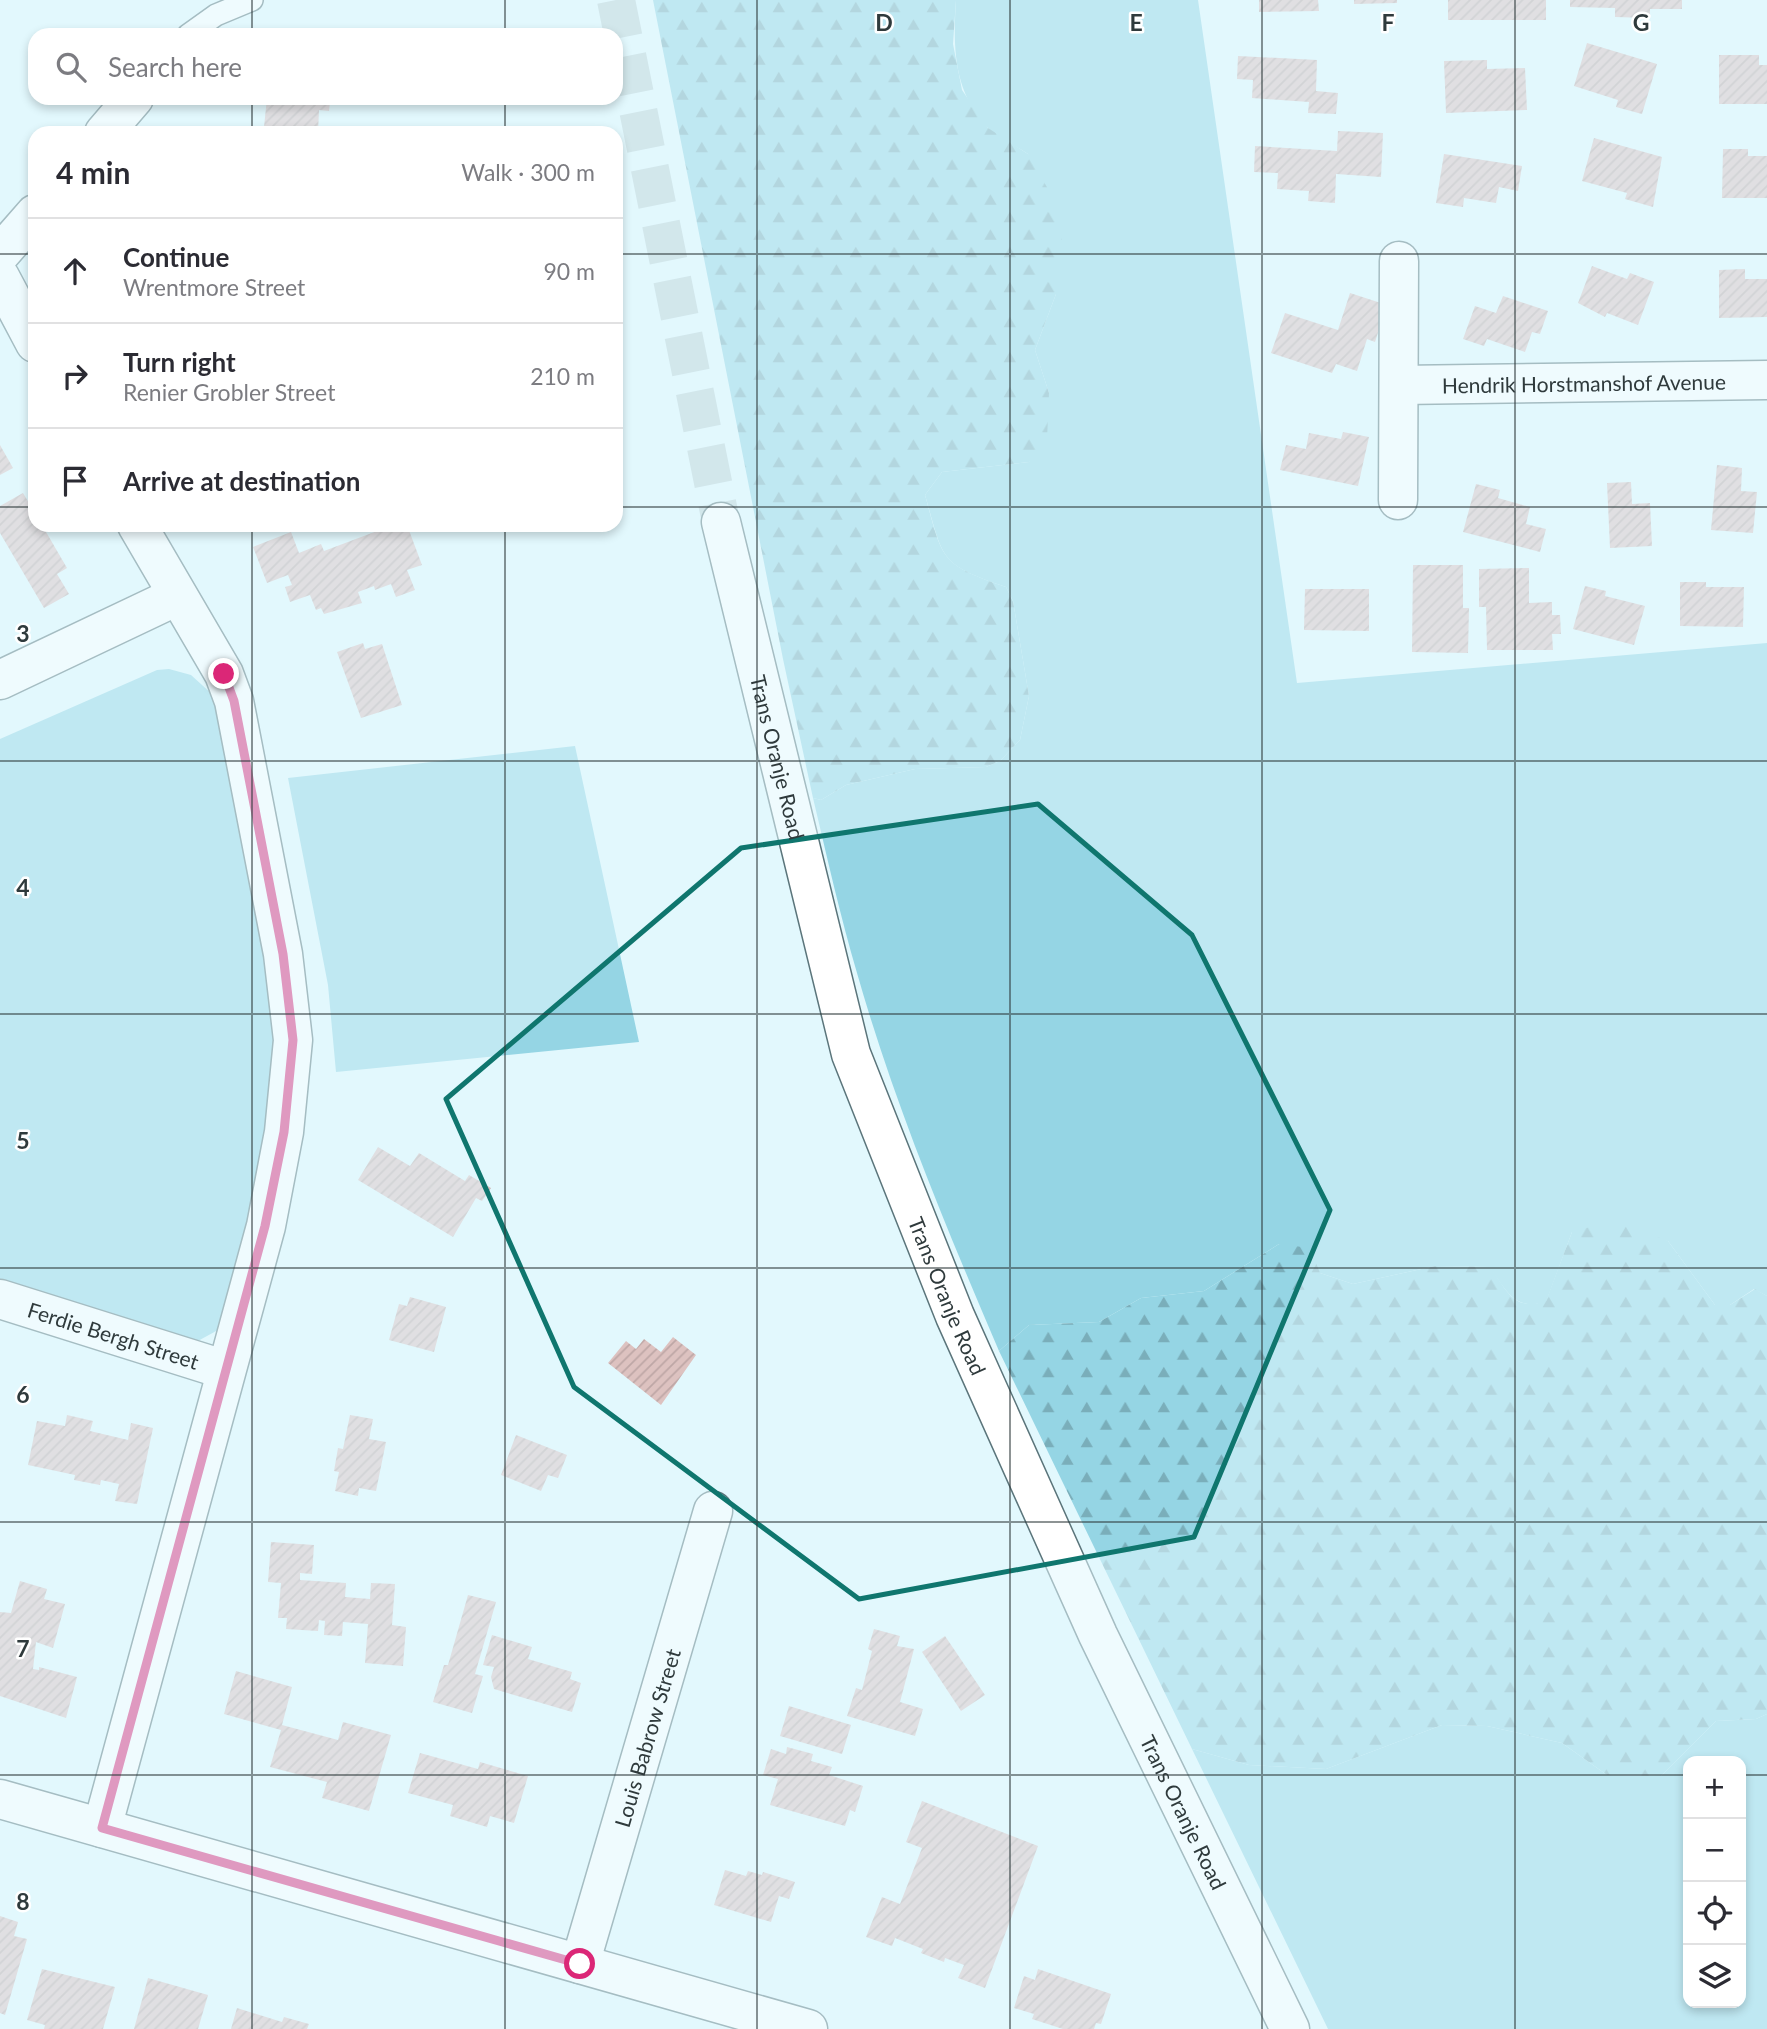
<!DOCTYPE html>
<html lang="en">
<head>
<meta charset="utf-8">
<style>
  body { margin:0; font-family:Lato,sans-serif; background:#f2f2f3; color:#2b2b33 }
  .controls { position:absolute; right:21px; bottom:21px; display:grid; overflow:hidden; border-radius:14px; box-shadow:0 4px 10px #0003 }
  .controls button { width:63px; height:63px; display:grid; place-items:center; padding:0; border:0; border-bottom:2px solid #e1e1e2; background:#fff; color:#2b2b33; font:35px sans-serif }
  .stop { position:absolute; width:21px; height:21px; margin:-16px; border:5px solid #db2777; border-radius:50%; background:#fff }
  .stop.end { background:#db2777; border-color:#fff; box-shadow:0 2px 7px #0008 }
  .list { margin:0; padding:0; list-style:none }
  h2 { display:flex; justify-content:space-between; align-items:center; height:91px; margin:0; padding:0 28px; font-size:30px }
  h2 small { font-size:23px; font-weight:400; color:#7c7c81 }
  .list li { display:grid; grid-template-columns:46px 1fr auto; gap:21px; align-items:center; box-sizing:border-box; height:105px; padding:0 28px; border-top:2px solid #e1e1e2 }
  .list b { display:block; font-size:26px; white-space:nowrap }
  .list p { margin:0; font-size:23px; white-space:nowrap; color:#7c7c81 }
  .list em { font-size:23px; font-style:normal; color:#7c7c81 }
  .icon { flex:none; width:38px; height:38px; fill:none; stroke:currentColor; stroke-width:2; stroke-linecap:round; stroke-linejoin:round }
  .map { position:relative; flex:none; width:1767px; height:2029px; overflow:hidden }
  .search { position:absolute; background:#fff; box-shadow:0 4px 10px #0003; left:28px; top:28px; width:595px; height:77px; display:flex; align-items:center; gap:18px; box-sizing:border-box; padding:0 24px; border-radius:21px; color:#7c7c81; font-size:26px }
  .panel { position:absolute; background:#fff; box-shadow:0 4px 10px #0003; left:28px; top:126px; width:595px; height:406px; border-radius:21px }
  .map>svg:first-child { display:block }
  .grass { fill:#95d5e4; fill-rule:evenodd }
  .forest { fill:url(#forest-firs) }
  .building { fill:url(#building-hatch) }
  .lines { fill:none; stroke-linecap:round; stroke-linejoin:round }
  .secondary-tunnel { stroke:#bed2d6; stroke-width:38; stroke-dasharray:38 19; stroke-linecap:butt }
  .service-casing { stroke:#5b757b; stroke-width:24 }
  .minor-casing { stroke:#5b757b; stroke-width:41 }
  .secondary-casing { stroke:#5b757b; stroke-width:41 }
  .service { stroke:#fff; stroke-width:21 }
  .minor { stroke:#fff; stroke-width:38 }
  .secondary { stroke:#fff; stroke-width:38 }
  .route { stroke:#db2777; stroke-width:9 }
  .marked { fill:none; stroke:#0f766e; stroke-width:5; stroke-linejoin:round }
  .grid { fill:none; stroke:#2f3a3c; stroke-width:2; stroke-opacity:0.55 }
  .labels { text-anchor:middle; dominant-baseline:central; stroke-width:5; stroke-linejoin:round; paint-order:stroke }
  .street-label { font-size:21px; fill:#2f3a3c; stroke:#fff }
  .grid-label { font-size:23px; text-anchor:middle; font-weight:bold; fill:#2f3a3c; stroke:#fff; stroke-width:5; stroke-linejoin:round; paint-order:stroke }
</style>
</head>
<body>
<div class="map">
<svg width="1767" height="2029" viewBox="0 0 1767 2029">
  <defs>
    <pattern id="forest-firs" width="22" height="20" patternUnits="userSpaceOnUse" patternTransform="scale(1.75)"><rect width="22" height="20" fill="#95d5e4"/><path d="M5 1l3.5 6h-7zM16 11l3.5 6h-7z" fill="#7aaeba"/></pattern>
    <pattern id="building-hatch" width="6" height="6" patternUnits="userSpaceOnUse" patternTransform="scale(1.75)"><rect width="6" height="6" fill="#ddc2c0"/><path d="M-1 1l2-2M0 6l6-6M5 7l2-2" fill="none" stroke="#bea7a6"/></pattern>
  </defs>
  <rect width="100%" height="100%" fill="#e2f8fd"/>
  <g class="grass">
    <path d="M956,0H1198L1297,683L1767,643V1296L1754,1289L1730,1305H1715L1668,1241L1572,1232L1546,1302C1513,1311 1507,1290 1489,1267L1435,1266L1353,1284L1320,1273L1279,1244L1204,1291L1141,1298L1099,1322L1029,1325L999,1351C946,1227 894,1103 857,973C840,915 827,857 813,798L821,800L846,785L915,769L986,767L1000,761L1020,740L1029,696L1013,601L1006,587C939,564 944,561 925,495L942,472L1029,462L1049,393L1035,350L1056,294L1028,154C1015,145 997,138 987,127C953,91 953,46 956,0Z"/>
    <path d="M169,669L191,675L213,695L235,790L275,1024L271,1125L226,1319L218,1330L196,1342L0,1284V739L157,670Z"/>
    <path d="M575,746L639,1042L336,1072L328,985L288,778Z"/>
    <path d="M1767,1714V2029H1328L1192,1749L1249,1765L1326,1769L1442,1725L1487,1726L1562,1743L1607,1775L1661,1776L1716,1721L1756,1719ZM1688,1761H1741V2003H1688Z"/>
  </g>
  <g class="forest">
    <path d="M653,0H956L953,44L962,90L988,128L1028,154L1064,217L1056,294L1035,350L1049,393L1047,440L1029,462L942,472L925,495C943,561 940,564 1006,587L1013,601L1029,696L1020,740L1000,761L986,767L915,769L846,785L821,800L813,798L783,659Z"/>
    <path d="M1614,1220L1668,1241L1715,1305H1730L1755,1289L1767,1296V1714L1756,1719L1716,1721L1661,1776L1607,1775L1562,1743L1487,1726L1442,1725L1326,1769L1249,1765L1192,1749L999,1351L1029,1325L1099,1322L1141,1298L1204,1291L1279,1244L1310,1248L1320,1273L1353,1284L1435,1266L1490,1267C1507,1290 1513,1312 1546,1301L1572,1232Z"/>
  </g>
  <g class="building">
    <path d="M1259,0H1318L1319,11L1259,12Z"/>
    <path d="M1354,0H1397V3L1354,4Z"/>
    <rect x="1448" y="0" width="98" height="20"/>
    <path d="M1570,0H1682V9H1650V18L1615,17V8L1570,7Z"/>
    <path d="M1587,43L1657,64L1642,114L1616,107L1618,100L1574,86Z"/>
    <path d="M1719,55H1759V65H1767V104H1719Z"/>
    <path d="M1238,56L1317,60L1316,91L1338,93L1336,114L1308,113L1309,102L1252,98L1253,80L1237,79Z"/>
    <path d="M1487,60V69L1525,68L1527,110L1446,113L1444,61Z"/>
    <path d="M267,98H346V103L330,102L329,111L319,110L318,133H276V128L264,127Z"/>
    <path d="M1338,131L1383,133L1381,177L1336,174L1335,203L1308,201L1309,191L1277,189L1278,173L1254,172L1255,146L1337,151Z"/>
    <path d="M1594,138L1662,157L1653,207L1625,199L1627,193L1582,181Z"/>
    <path d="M1723,149H1748V156H1767V198H1722Z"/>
    <path d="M1444,154L1522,166L1518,191L1499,187L1496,203L1464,198L1463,207L1436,203Z"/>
    <path d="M1592,266L1627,279L1630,273L1654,282L1638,325L1607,313L1605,317L1578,303Z"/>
    <path d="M1745,269V279H1767V317L1719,318V270Z"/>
    <path d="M1350,293L1387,305L1375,342L1367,339L1357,371L1336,364L1332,373L1271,353L1285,313L1338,330Z"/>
    <path d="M1503,296L1548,311L1540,334L1532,332L1525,352L1487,339L1484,346L1463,339L1475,306L1496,313Z"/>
    <path d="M1343,432L1369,437L1358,486L1280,470L1286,445L1306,449L1309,433L1341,439Z"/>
    <path d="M0,445L13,468L0,475Z"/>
    <path d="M1717,465L1742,468L1741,491L1757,492L1753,533L1711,530Z"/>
    <path d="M1631,482L1632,504L1650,503L1652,546L1610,548L1607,483Z"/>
    <path d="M1476,484L1500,490L1498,498L1530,507L1526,524L1546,529L1540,552L1463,532Z"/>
    <path d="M23,493L35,513V525H42L67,568L57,574L69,594L44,608L0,533V506Z"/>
    <path d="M393,525H407L422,565L407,570L415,590L396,597L391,584L375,590L374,586L358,592L362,603L324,614L321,608L316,610L310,595L290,602L285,587L292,585L288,575L267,583L253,547L291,532L299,553L321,544L324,551Z"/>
    <path d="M1413,565H1463V608H1469L1468,653L1412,652Z"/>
    <path d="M1529,568V603L1552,602V615H1560L1561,634H1552L1553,650H1487L1486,607H1479V569Z"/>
    <path d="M1680,582H1706V587H1744L1743,627L1680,626Z"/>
    <path d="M1585,586L1606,591L1605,596L1645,606L1634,645L1573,629Z"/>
    <path d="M1305,589H1369V631L1304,630Z"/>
    <path d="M363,643L365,649L382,644L402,705L361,718L337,652Z"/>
    <path d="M378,1147L410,1166L419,1153L465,1181L469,1175L491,1188L482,1201L476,1198L453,1237L358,1180Z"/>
    <path d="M410,1297L446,1307L434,1352L389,1340L399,1304L407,1306Z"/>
    <path d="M673,1337L696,1355L661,1405L608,1363L626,1341L636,1349L644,1339L661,1352Z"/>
    <path d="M67,1415L93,1421L90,1431L128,1440L131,1423L153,1428L137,1504L115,1501L119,1484L101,1480L100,1485L74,1480L75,1475L28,1465L37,1421L65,1426Z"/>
    <path d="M350,1415L373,1419L369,1439L386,1442L376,1491L359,1488L358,1496L335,1491L339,1472L334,1471L338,1448L343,1449Z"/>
    <path d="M516,1435L567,1455L558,1478L548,1475L541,1491L501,1475Z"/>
    <path d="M271,1542L314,1545L312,1574L300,1573V1580L346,1583L345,1597L370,1599L371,1583L395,1584L392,1625L406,1627L403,1666L365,1663L368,1624L343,1622L342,1636L324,1635L325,1621L319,1620L318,1631L286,1629L287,1618H278L281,1583L268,1582Z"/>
    <path d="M20,1581L47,1589L44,1599L65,1604L53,1648L36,1642L33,1669L39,1670V1667L77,1677L66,1718L0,1696V1612L11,1613Z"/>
    <path d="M468,1595L496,1602L475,1674L483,1676L472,1713L433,1702L444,1665H448Z"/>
    <path d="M874,1629L900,1636L897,1646L914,1649L900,1702L923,1709L915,1736L847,1716L856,1688L862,1690L872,1651L868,1649Z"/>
    <path d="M492,1635L532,1647L528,1659L572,1672L570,1679L581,1683L572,1712L494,1689L491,1677L494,1667L483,1665Z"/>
    <path d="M945,1636L985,1695L961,1711L922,1652Z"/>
    <path d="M236,1671L292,1687L282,1725L338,1740L343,1722L391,1735L369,1811L322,1798L327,1782L270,1767L281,1730L224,1714Z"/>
    <path d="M789,1706L851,1725L842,1754L780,1736Z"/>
    <path d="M787,1747L813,1754L811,1761L832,1767L829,1775L863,1786L855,1812L850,1810L845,1826L770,1805L778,1779L763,1775L771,1749L786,1754Z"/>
    <path d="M420,1753L478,1769L480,1762L528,1776L514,1823L490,1816L487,1827L450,1816L453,1805L408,1793Z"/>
    <path d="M922,1801L1038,1846L985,1988L958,1978L964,1965L945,1958L944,1962L921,1953L923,1949L895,1938L892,1946L866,1937L882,1897L900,1904L922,1848L906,1842Z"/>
    <path d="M725,1870L746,1876L748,1871L762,1875L763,1872L795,1882L789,1899L779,1896L771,1922L714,1905Z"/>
    <path d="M0,1916L18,1922L14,1936L27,1939L5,2015L0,2013Z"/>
    <path d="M42,1969L115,1987L103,2029H44L45,2025L27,2020Z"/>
    <path d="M1038,1969L1111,1994L1101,2024L1096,2023L1094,2029H1063L1032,2019L1034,2014L1014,2008L1024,1976L1035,1980Z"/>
    <path d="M148,1978L208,1995L198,2029H134Z"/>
    <path d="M237,2008L282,2022L284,2017L309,2024L307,2029H231Z"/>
  </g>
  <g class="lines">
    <path class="secondary-tunnel" d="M616,0L721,522"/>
    <defs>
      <path id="service" d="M188,35L216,15L252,0"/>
      <g id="minor">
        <path d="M104,133L134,98"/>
        <path d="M0,254L35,214"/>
        <path d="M0,277L35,343"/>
        <path id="s1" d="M1400,385L1767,380"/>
        <path d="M1398,500L1399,261"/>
        <path d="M0,680L177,596"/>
        <path id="s2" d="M0,1299L226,1370"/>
        <path d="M0,1799L808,2029"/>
        <path d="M102,1828L266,1226L284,1132L293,1040L283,954L234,701L224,674L137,525"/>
        <path id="s3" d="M580,1964L713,1511"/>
      </g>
      <g id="secondary">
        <path id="s4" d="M721,522L851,1054L955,1316L1098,1635L1290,2029"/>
      </g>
    </defs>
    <use href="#service" class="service-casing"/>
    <use href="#minor" class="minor-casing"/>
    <use href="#secondary" class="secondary-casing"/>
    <use href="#service" class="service"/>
    <use href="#minor" class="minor"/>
    <use href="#secondary" class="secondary"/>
  </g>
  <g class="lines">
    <path class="route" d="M224,674L234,701L283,954L293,1040L284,1132L265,1226L102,1828L580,1964"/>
  </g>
  <path d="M0 0H1767V2029H0ZM1038,804L1192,935L1330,1210L1194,1537L859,1599L574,1387L446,1099L741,848Z" fill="#e2f8fd" fill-opacity=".55" fill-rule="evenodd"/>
  <path class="marked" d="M1038,804L1192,935L1330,1210L1194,1537L859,1599L574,1387L446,1099L741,848Z"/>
  <path class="grid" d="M252,0V35M505,0V35M757,0V2029M1010,0V2029M1262,0V2029M1515,0V2029M252,98V133M505,98V133M0,254H35M616,254H1767M0,507H35M616,507H1767M252,525V2029M505,525V2029M0,761H1767M0,1014H1767M0,1268H1767M0,1522H1767M0,1775H1688M1741,1775H1767"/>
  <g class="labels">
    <g class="street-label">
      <text stroke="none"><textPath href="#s1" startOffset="184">Hendrik Horstmanshof Avenue</textPath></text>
      <text stroke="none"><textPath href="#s4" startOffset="242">Trans Oranje Road</textPath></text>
      <text stroke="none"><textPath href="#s4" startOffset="808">Trans Oranje Road</textPath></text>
      <text stroke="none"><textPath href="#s2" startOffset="119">Ferdie Bergh Street</textPath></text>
      <text stroke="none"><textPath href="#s3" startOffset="236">Louis Babrow Street</textPath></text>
      <text stroke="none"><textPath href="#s4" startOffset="1376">Trans Oranje Road</textPath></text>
    </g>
  </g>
  <g class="grid-label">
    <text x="884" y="31">D</text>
    <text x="1136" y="31">E</text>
    <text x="1388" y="31">F</text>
    <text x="1641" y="31">G</text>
    <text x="23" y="642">3</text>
    <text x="23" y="896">4</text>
    <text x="23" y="1149">5</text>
    <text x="23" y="1403">6</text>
    <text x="23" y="1657">7</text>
    <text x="23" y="1910">8</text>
  </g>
</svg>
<div class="controls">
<button>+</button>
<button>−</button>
<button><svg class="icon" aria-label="locate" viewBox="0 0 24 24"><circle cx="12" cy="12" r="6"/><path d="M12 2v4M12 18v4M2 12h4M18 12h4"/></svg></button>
<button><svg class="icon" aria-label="layers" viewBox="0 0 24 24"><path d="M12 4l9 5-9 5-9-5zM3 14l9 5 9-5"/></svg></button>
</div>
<div class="stop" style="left:580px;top:1964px"></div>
<div class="stop end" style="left:224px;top:674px"></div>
<div class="search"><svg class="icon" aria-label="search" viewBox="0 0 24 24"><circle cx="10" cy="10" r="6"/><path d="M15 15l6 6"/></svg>Search here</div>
<section class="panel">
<h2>4 min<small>Walk · 300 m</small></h2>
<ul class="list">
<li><svg class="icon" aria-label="ahead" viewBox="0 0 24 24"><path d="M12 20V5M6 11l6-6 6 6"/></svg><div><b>Continue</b><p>Wrentmore Street</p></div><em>90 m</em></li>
<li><svg class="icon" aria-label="right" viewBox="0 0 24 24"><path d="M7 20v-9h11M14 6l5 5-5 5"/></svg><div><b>Turn right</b><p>Renier Grobler Street</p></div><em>210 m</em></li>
<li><svg class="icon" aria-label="arrive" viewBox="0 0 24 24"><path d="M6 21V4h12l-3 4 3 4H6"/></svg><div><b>Arrive at destination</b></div></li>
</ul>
</section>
</div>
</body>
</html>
